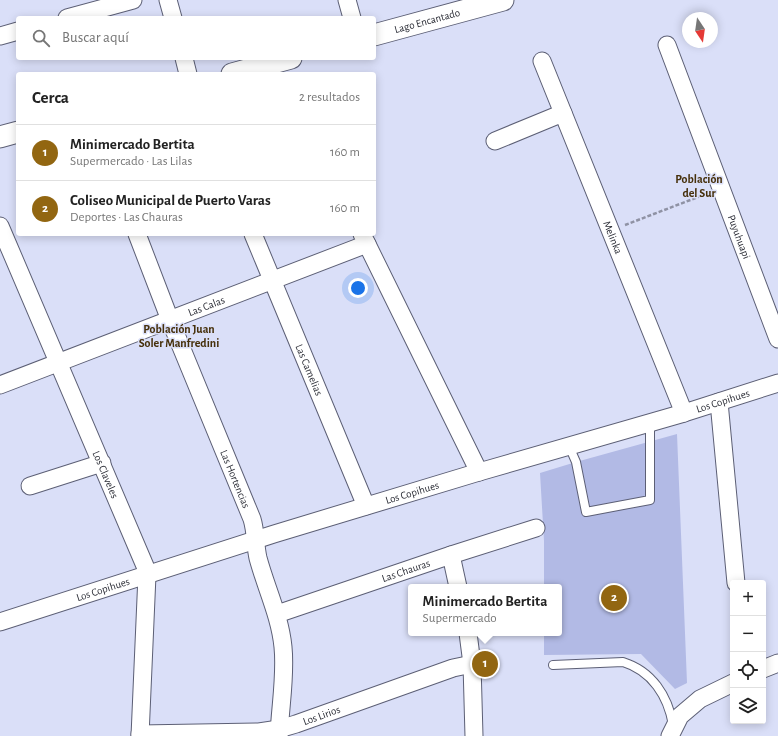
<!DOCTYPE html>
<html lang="es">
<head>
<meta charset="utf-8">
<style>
  body { margin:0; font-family:"Alegreya Sans",sans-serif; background:#f6f6f6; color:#222 }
  .controls { position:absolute; right:12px; bottom:12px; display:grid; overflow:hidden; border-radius:4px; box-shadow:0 2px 10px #0003 }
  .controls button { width:36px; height:36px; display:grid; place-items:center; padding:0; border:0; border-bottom:1px solid #e0e0e0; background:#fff; color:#222; font:20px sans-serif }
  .compass { position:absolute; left:682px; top:12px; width:36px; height:36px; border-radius:50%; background:#fff; box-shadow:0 2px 10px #0003; rotate:167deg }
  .you { position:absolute; left:358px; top:288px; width:14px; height:14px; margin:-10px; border:3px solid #fff; border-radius:50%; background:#1a73e8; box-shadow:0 0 0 6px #1a73e833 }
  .badge { display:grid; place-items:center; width:26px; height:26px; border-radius:50%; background:#926611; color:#fff; font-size:13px; font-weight:700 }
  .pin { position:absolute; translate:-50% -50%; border:2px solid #fff; box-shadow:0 1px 4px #0006 }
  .popup { position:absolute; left:408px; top:584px; width:154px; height:52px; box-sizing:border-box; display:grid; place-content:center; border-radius:4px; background:#fff; filter:drop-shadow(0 1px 3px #0005); font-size:13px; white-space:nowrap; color:#767676 }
  .popup b { font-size:15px; color:#222 }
  .popup::after { content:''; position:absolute; left:50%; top:100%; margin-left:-8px; border:8px solid transparent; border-top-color:#fff }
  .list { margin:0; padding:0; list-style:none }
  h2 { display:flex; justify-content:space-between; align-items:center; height:52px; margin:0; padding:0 16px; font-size:17px }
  h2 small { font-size:13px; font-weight:400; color:#767676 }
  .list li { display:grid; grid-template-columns:26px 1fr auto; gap:12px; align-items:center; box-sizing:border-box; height:56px; padding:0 16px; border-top:1px solid #e0e0e0 }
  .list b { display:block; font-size:15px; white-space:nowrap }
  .list p { margin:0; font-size:13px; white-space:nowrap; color:#767676 }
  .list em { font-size:13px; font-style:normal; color:#767676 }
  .icon { flex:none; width:22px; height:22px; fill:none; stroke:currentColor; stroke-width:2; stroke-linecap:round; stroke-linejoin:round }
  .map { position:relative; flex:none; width:778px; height:736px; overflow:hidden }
  .search { position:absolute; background:#fff; box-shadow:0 2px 10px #0003; left:16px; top:16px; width:360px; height:44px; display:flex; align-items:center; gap:10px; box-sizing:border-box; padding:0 14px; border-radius:4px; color:#767676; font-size:15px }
  .panel { position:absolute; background:#fff; box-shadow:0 2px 10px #0003; left:16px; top:72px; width:360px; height:164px; border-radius:4px }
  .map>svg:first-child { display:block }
  .green { fill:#b2bae5 }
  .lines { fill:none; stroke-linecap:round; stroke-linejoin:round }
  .service-casing { stroke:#5c5f75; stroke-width:10 }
  .minor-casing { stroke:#5c5f75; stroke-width:19 }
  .tertiary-casing { stroke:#5c5f75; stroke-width:23 }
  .path { stroke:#8f92a4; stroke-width:2.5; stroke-dasharray:4 2; stroke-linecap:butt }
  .service { stroke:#fff; stroke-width:8 }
  .minor { stroke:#fff; stroke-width:17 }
  .tertiary { stroke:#fff; stroke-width:21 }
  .labels { text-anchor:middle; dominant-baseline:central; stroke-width:3; stroke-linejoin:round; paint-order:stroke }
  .street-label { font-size:11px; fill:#2c2e37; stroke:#dadff8 }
  .neighbourhood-label { font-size:12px; font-weight:bold; fill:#46300b; stroke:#dadff8 }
</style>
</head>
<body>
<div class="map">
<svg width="778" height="736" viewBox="0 0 778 736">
  <rect width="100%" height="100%" fill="#dadff8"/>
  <path class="green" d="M677,434L687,683L675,689L641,654L544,655V633H559V587H544V541L540,473L576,462Z"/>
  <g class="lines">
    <defs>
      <g id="service">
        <path d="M569,446L576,462L586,512L650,500V430L653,423"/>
        <path d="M553,665L623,662C652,671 668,696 673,725"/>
      </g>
      <g id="minor">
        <path d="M168,0L173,18"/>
        <path d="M347,0L352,18"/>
        <path d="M67,18L133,0"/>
        <path d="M0,36L18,31"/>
        <path id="s1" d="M667,45L778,339"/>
        <path d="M184,58L188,74"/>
        <path id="s2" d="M542,61L684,413"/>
        <path d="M495,141L563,113"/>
        <path id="s3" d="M0,226L145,566L147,575L140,736"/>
        <path id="s4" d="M137,234L170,320L252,519C256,532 255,545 258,558C266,588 280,616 283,647C286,676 280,707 279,736"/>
        <path id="s5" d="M253,234L366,506"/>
        <path d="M362,234L479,472"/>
        <path id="s6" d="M0,385L367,244"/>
        <path d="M719,402L736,583"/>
        <path d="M30,486L102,463"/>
        <path d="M451,555L458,587"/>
        <path id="s7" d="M277,614L451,555L536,528"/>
        <path id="s8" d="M0,622L274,534L479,472L684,413L778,383"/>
        <path d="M468,633L472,664L474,736"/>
        <path d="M763,669L778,663"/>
        <path id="s9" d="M140,734L259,732L279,729L296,724L453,668L472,664"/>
        <path d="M670,736L680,716L700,699L733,683"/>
      </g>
      <g id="tertiary">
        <path id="s10" d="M374,35L503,0"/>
        <path d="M232,74L291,58"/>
        <path d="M0,137L18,132"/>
      </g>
    </defs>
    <use href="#service" class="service-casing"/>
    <use href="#minor" class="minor-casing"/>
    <use href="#tertiary" class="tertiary-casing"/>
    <path class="path" d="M625,225L706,194"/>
    <use href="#service" class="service"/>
    <use href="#minor" class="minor"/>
    <use href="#tertiary" class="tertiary"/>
  </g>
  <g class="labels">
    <g class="street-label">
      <text stroke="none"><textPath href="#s10" startOffset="55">Lago Encantado</textPath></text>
      <text stroke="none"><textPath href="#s2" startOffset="190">Melinka</textPath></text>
      <text stroke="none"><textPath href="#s1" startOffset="205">Puyuhuapi</textPath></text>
      <text stroke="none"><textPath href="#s6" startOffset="221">Las Calas</textPath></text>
      <text stroke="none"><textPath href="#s5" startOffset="147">Las Camelias</textPath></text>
      <text stroke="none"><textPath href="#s8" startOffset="756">Los Copihues</textPath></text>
      <text stroke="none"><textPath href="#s3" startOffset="270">Los Claveles</textPath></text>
      <text stroke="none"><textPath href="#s4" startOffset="264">Las Hortencias</textPath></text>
      <text stroke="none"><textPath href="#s8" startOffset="432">Los Copihues</textPath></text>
      <text stroke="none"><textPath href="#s7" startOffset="136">Las Chauras</textPath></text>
      <text stroke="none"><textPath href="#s8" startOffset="108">Los Copihues</textPath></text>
      <text stroke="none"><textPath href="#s9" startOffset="184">Los Lirios</textPath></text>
    </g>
    <g class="neighbourhood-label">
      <text x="699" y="179">Población<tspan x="699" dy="14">del Sur</tspan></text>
      <text x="179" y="329">Población Juan<tspan x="179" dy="14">Soler Manfredini</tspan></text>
    </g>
  </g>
</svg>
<div class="controls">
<button>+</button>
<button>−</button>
<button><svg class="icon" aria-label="locate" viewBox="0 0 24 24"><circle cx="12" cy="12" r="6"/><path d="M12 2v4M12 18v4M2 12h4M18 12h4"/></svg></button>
<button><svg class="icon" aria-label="layers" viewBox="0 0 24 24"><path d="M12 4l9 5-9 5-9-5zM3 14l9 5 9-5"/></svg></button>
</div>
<svg class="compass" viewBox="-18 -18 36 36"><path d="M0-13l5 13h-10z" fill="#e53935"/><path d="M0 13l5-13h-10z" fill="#767676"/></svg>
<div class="you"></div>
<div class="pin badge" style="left:485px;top:664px">1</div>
<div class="popup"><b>Minimercado Bertita</b>Supermercado</div>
<div class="pin badge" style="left:614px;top:598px">2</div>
<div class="search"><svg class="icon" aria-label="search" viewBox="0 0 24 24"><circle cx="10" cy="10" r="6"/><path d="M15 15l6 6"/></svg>Buscar aquí</div>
<section class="panel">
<h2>Cerca<small>2 resultados</small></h2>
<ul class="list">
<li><span class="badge">1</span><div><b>Minimercado Bertita</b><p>Supermercado · Las Lilas</p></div><em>160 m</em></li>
<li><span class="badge">2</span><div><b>Coliseo Municipal de Puerto Varas</b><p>Deportes · Las Chauras</p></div><em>160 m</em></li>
</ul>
</section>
</div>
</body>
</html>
